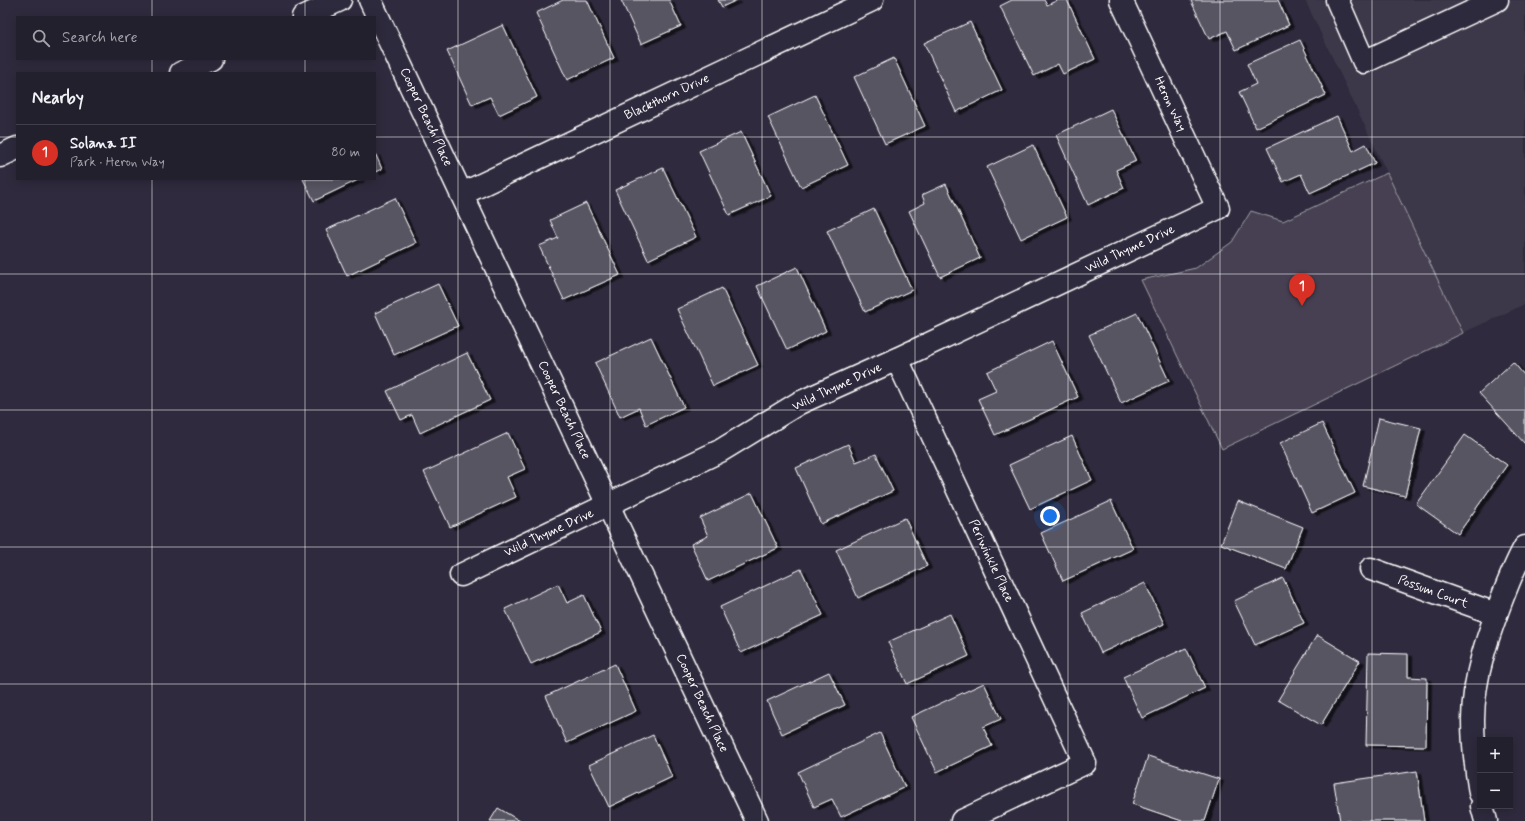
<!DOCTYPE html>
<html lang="en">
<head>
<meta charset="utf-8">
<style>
  body { margin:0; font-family:Mynerve,sans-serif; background:#2f2d3a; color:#f1f3f6 }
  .controls { position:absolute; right:12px; bottom:12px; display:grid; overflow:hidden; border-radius:0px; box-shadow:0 2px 10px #0003 }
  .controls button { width:36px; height:36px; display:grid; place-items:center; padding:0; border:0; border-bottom:1px solid #403e4a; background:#23202e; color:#f1f3f6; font:20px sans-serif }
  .you { position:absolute; left:1050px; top:516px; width:14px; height:14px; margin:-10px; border:3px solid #fff; border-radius:50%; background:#1a73e8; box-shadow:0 0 0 6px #1a73e833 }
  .badge { display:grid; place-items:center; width:26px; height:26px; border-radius:50%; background:#d93025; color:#fff; font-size:13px; font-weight:700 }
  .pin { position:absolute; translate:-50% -33px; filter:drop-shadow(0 1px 2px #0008) }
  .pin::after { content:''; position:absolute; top:21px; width:14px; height:12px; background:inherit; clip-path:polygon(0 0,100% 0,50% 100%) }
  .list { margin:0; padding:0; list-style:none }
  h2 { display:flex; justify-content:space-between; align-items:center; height:52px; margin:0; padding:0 16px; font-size:17px }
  h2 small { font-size:13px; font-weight:400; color:#a3a3aa }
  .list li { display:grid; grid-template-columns:26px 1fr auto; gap:12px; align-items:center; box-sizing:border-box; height:56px; padding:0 16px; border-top:1px solid #403e4a }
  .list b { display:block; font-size:15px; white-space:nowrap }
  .list p { margin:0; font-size:13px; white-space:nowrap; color:#a3a3aa }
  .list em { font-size:13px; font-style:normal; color:#a3a3aa }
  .icon { flex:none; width:22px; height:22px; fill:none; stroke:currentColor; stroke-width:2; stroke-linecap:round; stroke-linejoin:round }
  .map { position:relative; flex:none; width:1525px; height:821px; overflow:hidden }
  .search { position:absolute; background:#23202e; box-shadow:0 2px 10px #0003; left:16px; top:16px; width:360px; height:44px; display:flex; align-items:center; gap:10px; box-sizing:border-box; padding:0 14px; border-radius:0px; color:#a3a3aa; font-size:15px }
  .panel { position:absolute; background:#23202e; box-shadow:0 2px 10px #0003; left:16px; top:72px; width:360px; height:108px; border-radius:0px }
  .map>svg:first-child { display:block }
  .built { fill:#3c3749 }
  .green { fill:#464152; stroke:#a2a0a8 }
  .building { fill:#595564; stroke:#fff; filter:url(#shadow) }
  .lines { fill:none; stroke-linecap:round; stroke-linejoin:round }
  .minor-casing { stroke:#fff; stroke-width:25 }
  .major-casing { stroke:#fff; stroke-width:25 }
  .minor { stroke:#2f2a3d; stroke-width:22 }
  .major { stroke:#2f2a3d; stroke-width:22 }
  .grid { fill:none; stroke:#fff; stroke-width:1; stroke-opacity:0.55 }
  .labels { text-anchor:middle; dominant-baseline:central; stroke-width:3.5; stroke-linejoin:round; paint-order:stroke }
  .street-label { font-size:13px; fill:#fff; stroke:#2f2a3d }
</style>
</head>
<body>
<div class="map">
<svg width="1525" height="821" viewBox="0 0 1525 821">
  <defs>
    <filter id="shadow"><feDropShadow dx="4.5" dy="2.5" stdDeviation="0" flood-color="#0009"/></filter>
  </defs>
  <rect width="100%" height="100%" fill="#2f2a3d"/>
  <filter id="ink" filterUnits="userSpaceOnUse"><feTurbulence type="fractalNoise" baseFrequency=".025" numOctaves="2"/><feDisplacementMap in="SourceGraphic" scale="8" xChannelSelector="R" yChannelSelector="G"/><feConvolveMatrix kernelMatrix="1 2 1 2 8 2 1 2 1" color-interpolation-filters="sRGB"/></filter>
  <g filter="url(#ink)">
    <path class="built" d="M1305,0H1525V304L1463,333Z"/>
    <path class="green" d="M1387,173L1463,333L1222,449L1141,280L1196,268L1232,242L1251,211L1283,221Z"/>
    <g class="building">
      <path d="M563,0H587L614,58L567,80L536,13Z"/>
      <path d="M621,0H669L681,26L641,44Z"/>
      <path d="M718,0H737L722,7Z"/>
      <path d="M1012,0H1044L1047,5L1058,0H1067L1095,59L1063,74L1058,64L1034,76L1000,6Z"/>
      <path d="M1194,0H1278L1289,25L1236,50L1227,31L1209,39L1191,1Z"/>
      <path d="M970,22L1002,90L956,112L924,43Z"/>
      <path d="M503,25L537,97L499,115L490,97L472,105L447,51Z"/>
      <path d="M1300,40L1326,95L1256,128L1239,92L1256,84L1247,64Z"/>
      <path d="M894,58L925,126L885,144L854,77Z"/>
      <path d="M815,95L848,165L801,187L768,117Z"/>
      <path d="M1111,109L1136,161L1116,170L1124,188L1088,205L1056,135Z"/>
      <path d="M1337,116L1353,151L1366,144L1375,163L1310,193L1301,174L1283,182L1267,148Z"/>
      <path d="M741,132L771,196L729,215L699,151Z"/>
      <path d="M1033,145L1067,217L1021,239L987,167Z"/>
      <path d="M375,153L382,169L375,172Z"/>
      <path d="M663,168L696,237L648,260L615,190Z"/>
      <path d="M303,179H360L314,201Z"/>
      <path d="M946,184L980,258L940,277L909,211L925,203L922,195Z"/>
      <path d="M395,198L416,243L347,276L326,230Z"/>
      <path d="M586,203L620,275L564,300L539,246L558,238L550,220Z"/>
      <path d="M874,209L912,290L865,312L827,231Z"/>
      <path d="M797,267L826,331L787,350L757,286Z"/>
      <path d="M438,284L458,326L394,355L375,313Z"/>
      <path d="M722,288L758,365L713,386L677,309Z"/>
      <path d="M1137,313L1169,381L1121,403L1089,335Z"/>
      <path d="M651,337L684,407L646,425L639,408L620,417L595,363Z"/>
      <path d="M1052,341L1078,397L995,435L978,399L996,391L987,372Z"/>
      <path d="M467,353L490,400L420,433L412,415L401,420L387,391Z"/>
      <path d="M1513,362L1525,376V444L1479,393Z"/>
      <path d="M1379,418L1421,428L1405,496L1363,486Z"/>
      <path d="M1322,423L1355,493L1312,513L1280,443Z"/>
      <path d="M508,433L525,469L507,477L516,497L450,527L424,472Z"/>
      <path d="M1465,435L1507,465L1458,534L1416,504Z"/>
      <path d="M1072,436L1092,480L1030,509L1009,465Z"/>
      <path d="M848,444L856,462L876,454L893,491L821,524L796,468Z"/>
      <path d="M752,493L778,548L708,581L691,544L708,536L700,518Z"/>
      <path d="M1111,501L1133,549L1063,581L1041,533Z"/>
      <path d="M1238,501L1303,527L1286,569L1221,544Z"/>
      <path d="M905,518L927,566L858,598L836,550Z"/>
      <path d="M801,569L823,615L741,653L720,607Z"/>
      <path d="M1283,578L1304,623L1255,645L1234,601Z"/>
      <path d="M1145,583L1164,624L1101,653L1082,613Z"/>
      <path d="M558,584L567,603L584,595L601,632L531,664L505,609Z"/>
      <path d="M950,614L969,656L907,684L888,642Z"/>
      <path d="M1317,635L1360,661L1321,725L1278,700Z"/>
      <path d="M1186,648L1205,688L1142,718L1123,677Z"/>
      <path d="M1368,653L1408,654V677L1427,678L1426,746L1366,745Z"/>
      <path d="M615,664L636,711L567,743L546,696Z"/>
      <path d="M829,672L845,705L782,734L767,701Z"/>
      <path d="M984,683L1001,719L983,727L992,746L937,772L911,717Z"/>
      <path d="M880,733L905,787L841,817L832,799L814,807L798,772Z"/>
      <path d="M653,735L672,777L609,807L589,765Z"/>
      <path d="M1148,756L1219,779L1205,821H1182L1132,804Z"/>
      <path d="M1417,771L1424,821H1340L1334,783Z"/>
      <path d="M498,808L520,821H490Z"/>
    </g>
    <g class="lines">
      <defs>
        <g id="minor">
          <path d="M370,0L757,821"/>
          <path d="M1337,0L1364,62L1497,0"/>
          <path d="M462,194L872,0"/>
          <path d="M897,359L1085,763L962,821"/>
          <path d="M1371,569L1496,614"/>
          <path d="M461,575L720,451L799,403L897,359L1218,208L1121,0"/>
          <path d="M1480,793C1476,769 1473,745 1473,720C1473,676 1489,632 1505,591C1511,576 1517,561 1525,547"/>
          <path d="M1482,806L1486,821"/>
        </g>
        <g id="major">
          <path d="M303,17L340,0"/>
          <path d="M181,73L211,59"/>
          <path d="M0,156L17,148"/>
        </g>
      </defs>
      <use href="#minor" class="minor-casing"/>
      <use href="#major" class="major-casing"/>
      <use href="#minor" class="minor"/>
      <use href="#major" class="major"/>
    </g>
  </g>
  <path class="grid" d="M152,0V17M305,0V17M458,0V821M610,0V821M762,0V821M915,0V821M1068,0V821M1220,0V821M1372,0V821M152,59V73M305,59V73M0,137H17M375,137H1525M152,179V821M305,179V821M0,274H1525M0,410H1525M0,547H1525M0,684H1525"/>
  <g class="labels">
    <g class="street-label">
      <text transform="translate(667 97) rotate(-25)">Blackthorn Drive</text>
      <text transform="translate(1170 104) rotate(65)">Heron Way</text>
      <text transform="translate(426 117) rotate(65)">Cooper Beach Place</text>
      <text transform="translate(1130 249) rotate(-25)">Wild Thyme Drive</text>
      <text transform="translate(837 387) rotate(-25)">Wild Thyme Drive</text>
      <text transform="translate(564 410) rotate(65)">Cooper Beach Place</text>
      <text transform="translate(549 533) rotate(-25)">Wild Thyme Drive</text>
      <text transform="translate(991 561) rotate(65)">Periwinkle Place</text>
      <text transform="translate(1433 592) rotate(20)">Possum Court</text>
      <text transform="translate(702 703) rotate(65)">Cooper Beach Place</text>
    </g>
  </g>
</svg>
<div class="controls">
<button>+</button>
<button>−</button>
</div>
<div class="you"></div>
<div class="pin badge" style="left:1302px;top:306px">1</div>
<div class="search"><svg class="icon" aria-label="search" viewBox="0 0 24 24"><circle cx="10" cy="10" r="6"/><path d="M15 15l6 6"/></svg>Search here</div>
<section class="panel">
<h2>Nearby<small></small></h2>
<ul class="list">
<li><span class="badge">1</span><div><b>Solana II</b><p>Park · Heron Way</p></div><em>80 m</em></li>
</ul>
</section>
</div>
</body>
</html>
